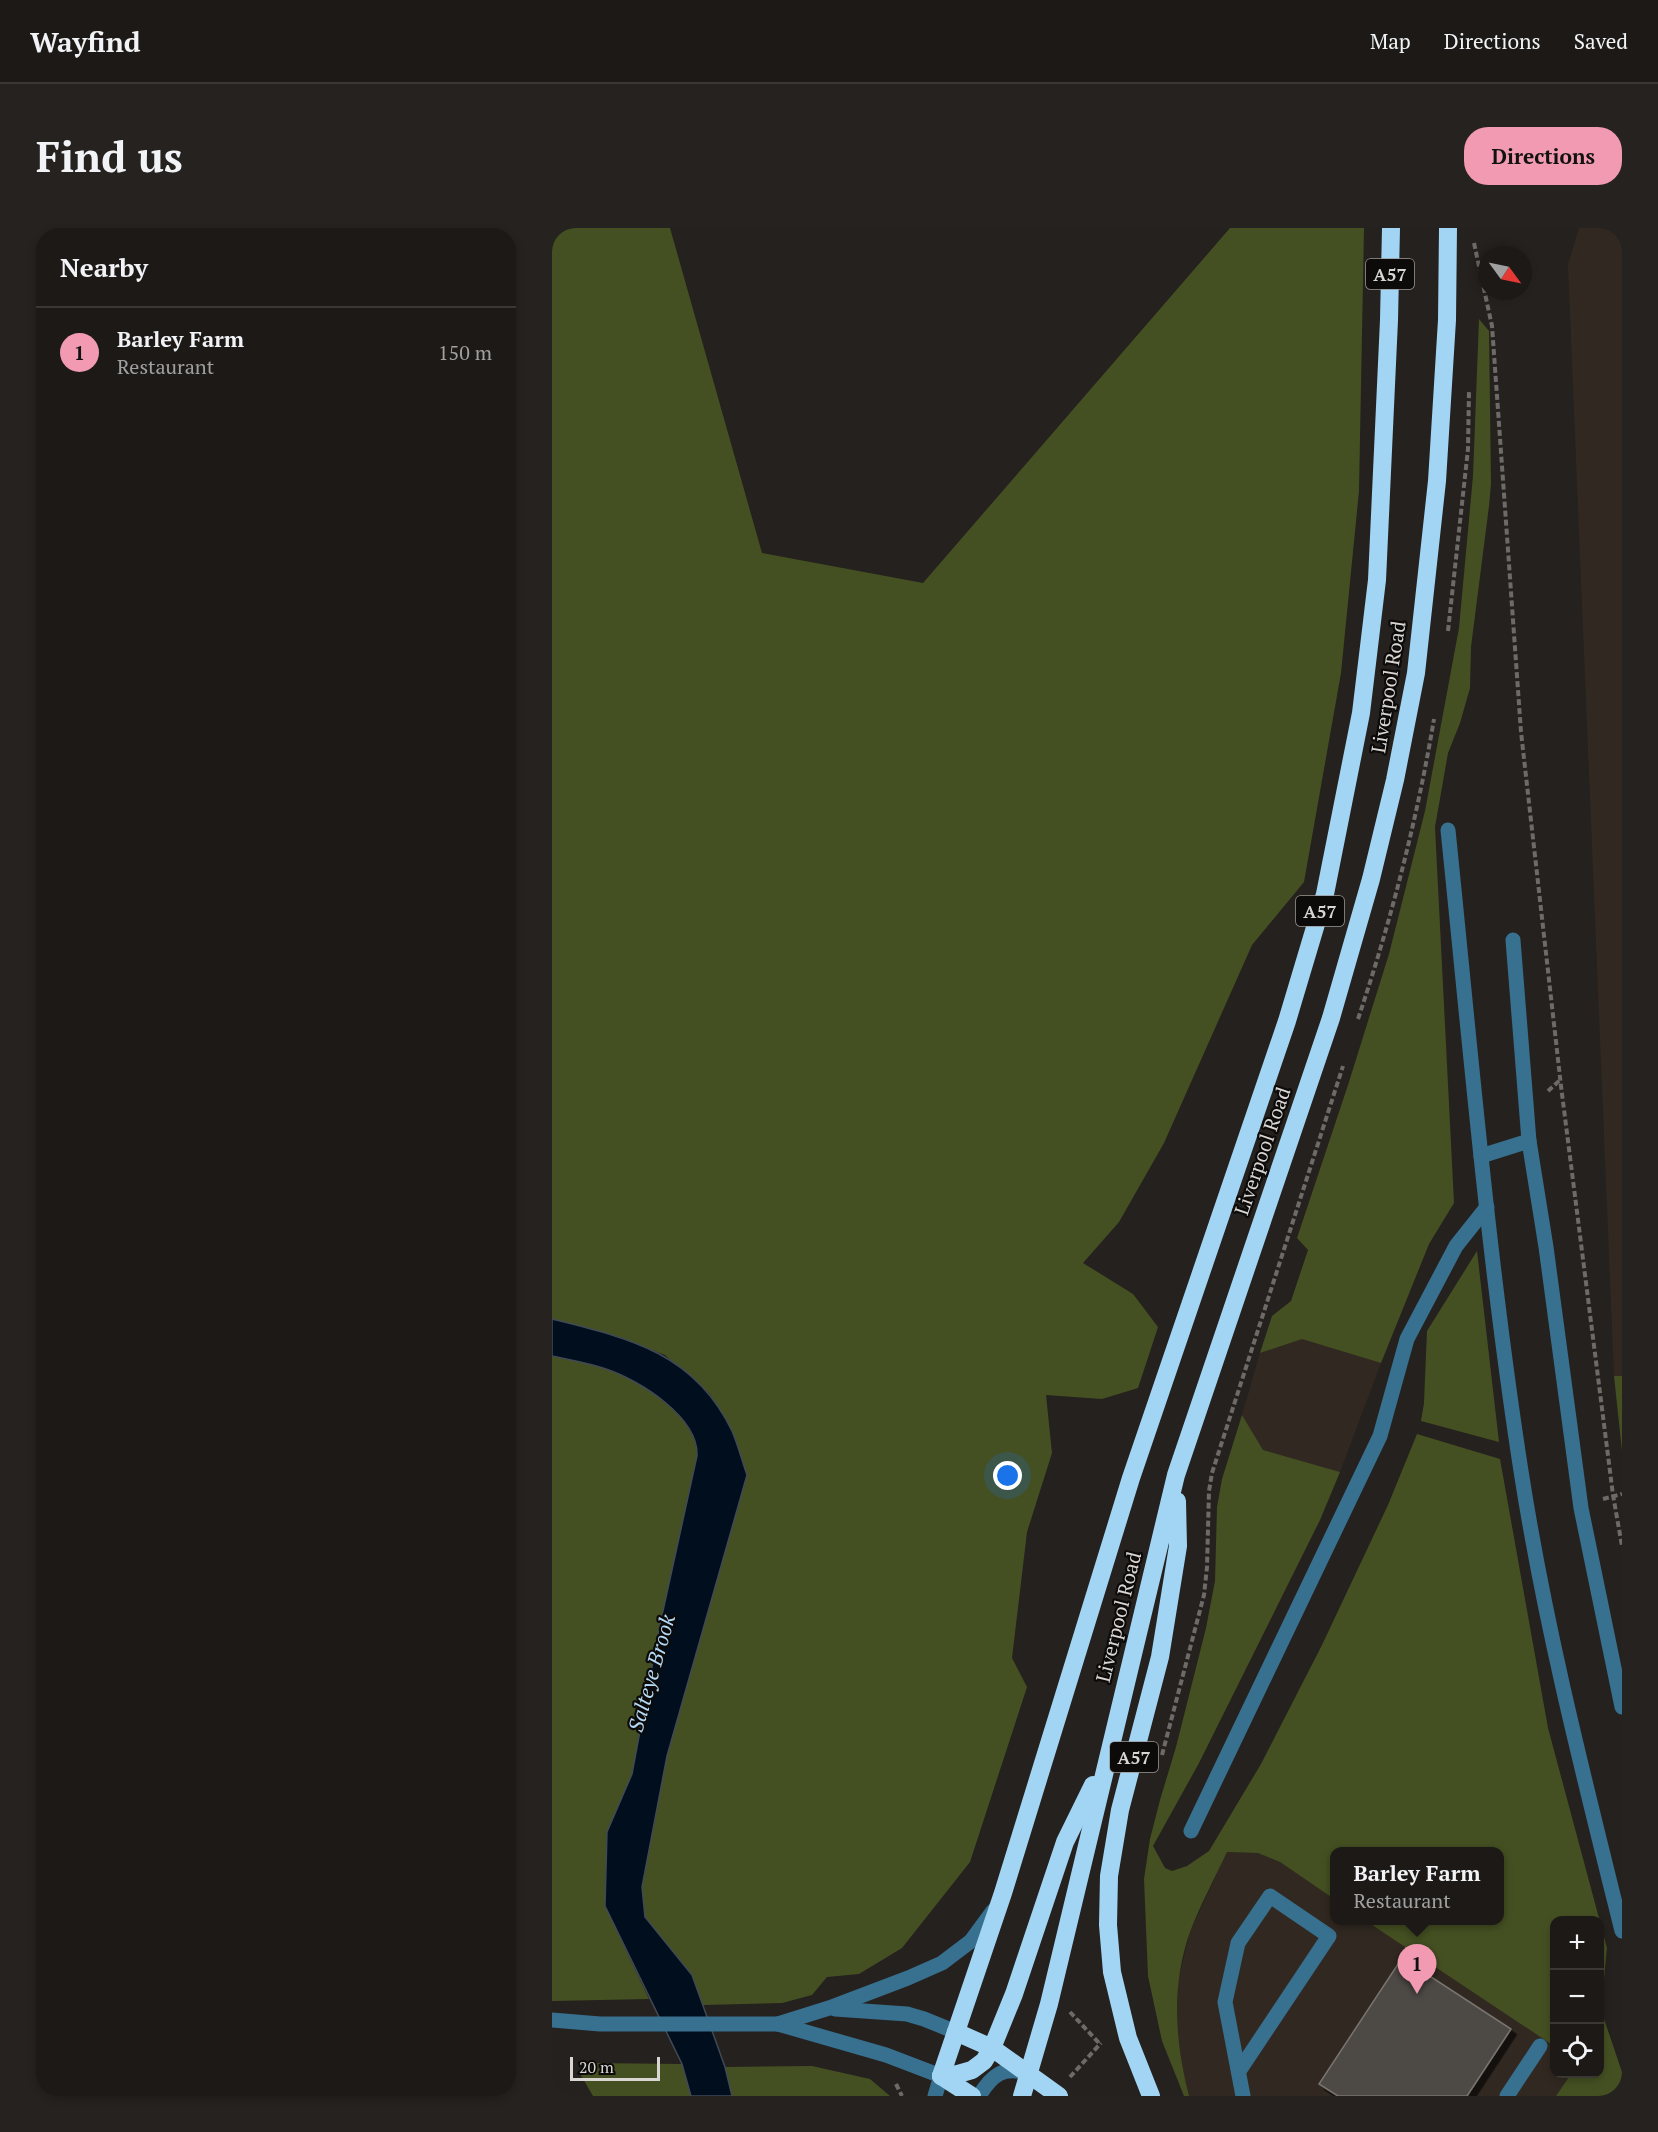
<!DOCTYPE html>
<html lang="en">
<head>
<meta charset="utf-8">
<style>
  body { margin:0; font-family:"PT Serif",serif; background:#25221f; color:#f1f3f6 }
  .controls { position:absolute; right:18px; bottom:18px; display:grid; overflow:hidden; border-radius:12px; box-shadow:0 3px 9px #0003 }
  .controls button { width:54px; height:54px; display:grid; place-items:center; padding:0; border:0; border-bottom:2px solid #3a3835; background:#1c1916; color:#f1f3f6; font:30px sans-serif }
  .compass { position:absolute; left:926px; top:18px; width:54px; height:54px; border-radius:50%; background:#1c1916; box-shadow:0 3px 9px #0003; rotate:123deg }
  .scale { position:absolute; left:18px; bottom:15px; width:90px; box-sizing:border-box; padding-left:6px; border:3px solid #d8d5d3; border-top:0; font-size:16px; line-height:21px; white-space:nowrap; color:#d8d5d3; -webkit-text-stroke:4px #0d0b0a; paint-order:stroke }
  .you { position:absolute; left:456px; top:1248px; width:21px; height:21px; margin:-15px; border:4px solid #fff; border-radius:50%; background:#1a73e8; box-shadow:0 0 0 9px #1a73e833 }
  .badge { display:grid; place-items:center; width:39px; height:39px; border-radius:50%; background:#f19ab1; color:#111; font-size:20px; font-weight:700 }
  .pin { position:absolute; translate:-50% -50px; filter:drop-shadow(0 2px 3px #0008) }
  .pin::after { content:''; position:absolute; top:32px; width:21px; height:18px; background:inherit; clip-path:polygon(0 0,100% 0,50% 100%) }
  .popup { position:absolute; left:778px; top:1619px; width:174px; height:78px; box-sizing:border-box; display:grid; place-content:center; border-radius:12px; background:#1c1916; filter:drop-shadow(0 2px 4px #0005); font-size:20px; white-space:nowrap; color:#a0a0a1 }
  .popup b { font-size:22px; color:#f1f3f6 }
  .popup::after { content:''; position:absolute; left:50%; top:100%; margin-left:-12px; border:12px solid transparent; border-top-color:#1c1916 }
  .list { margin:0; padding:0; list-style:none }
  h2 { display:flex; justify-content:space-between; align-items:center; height:78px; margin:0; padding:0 24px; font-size:26px }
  h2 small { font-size:20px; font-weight:400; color:#a0a0a1 }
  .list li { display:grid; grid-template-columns:39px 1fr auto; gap:18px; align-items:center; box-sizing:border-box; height:90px; padding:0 24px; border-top:2px solid #3a3835 }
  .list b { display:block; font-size:22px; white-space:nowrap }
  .list p { margin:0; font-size:20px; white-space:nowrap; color:#a0a0a1 }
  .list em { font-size:20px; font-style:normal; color:#a0a0a1 }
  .icon { flex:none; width:33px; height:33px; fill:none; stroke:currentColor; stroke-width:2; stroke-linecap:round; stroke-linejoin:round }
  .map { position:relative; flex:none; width:1070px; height:1868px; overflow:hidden; border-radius:24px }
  header { display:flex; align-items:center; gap:36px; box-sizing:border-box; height:84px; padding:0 30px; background:#1c1916; border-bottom:2px solid #3a3835 }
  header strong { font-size:28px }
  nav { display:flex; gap:33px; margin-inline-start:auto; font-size:21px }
  .intro { display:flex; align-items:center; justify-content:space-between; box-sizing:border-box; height:144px; padding:0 36px }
  h1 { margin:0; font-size:42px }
  .button { padding:15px 27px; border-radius:24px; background:#f19ab1; color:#111; font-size:21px; font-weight:700 }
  main { display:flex; gap:36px; padding:0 36px }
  aside { flex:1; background:#1c1916; border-radius:24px; box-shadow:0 3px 9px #0003 }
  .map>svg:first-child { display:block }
  .built { fill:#312921 }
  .green { fill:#455022 }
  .water { fill:#000e1e; stroke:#414a54; stroke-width:1.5 }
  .building { fill:#4d4844; stroke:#78746f; stroke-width:1.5; filter:url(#shadow) }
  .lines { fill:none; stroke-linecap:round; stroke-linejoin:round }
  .path { stroke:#6d6a67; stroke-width:4; stroke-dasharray:6 3; stroke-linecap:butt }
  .minor { stroke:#38708f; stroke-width:15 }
  .highway { stroke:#a2d5f4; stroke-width:18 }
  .labels { text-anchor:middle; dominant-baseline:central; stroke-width:4.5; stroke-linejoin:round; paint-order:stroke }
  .shield { fill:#0d0b0a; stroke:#9b9897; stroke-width:1.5 }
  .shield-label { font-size:18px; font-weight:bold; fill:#d8d5d3 }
  .street-label { font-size:20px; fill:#d8d5d3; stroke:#0d0b0a }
  .water-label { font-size:21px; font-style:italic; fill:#b4daf7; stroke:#0d0b0a }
</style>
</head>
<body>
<header>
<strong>Wayfind</strong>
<nav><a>Map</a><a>Directions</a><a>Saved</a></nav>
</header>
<div class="intro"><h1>Find us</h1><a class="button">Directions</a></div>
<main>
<aside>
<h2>Nearby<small></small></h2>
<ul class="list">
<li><span class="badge">1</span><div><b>Barley Farm</b><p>Restaurant</p></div><em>150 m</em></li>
</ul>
</aside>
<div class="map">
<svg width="1070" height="1868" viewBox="0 0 1070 1868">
  <defs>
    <filter id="shadow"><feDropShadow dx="5.5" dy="5.5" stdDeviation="0" flood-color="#0009"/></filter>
  </defs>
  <rect width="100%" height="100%" fill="#25211e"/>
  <g class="built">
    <path d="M1027,0H1070V1148H1062L1016,37Z"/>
    <path d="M750,1110L829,1135L788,1244L711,1222L690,1187L708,1125Z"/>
    <path d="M675,1624L706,1625L728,1634L782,1671V1692L814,1693L1002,1818V1846H1019L1004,1868H637L631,1846L625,1796L626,1753L638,1704Z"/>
  </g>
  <g class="green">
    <path d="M0,0H118L210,325L371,355L678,0H812L807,263L789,445L752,654L700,717L612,915L567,994L531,1035L581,1066L606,1099L586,1160L550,1171L494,1167L500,1225L475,1304L460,1430L475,1459L418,1634L350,1720L307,1746L275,1749L260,1767L230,1775L151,1777L140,1747L93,1689L90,1659L115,1528L195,1247L180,1203L158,1166L113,1127L82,1115L0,1091Z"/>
    <path d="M927,91L937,103L939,256L937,278L919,419L918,460L908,495L896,525L883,599L902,975L877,1016L829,1135L750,1111L708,1125L720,1088L739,1073L756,1022L745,1010L796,857L837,726L873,583L907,400L921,248Z"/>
    <path d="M925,1023L947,1214L869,1193L872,1175L875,1103Z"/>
    <path d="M0,1128C18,1132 37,1135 54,1141C87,1152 147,1189 145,1228L107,1401L80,1546L55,1604L53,1678L97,1771L0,1773Z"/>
    <path d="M1062,1148H1070V1223Z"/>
    <path d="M690,1187L711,1222L788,1244L768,1292L647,1535L601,1618L613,1640L620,1643L635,1638L657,1623L709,1536L770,1417L836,1277L865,1206L948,1231L996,1500L1055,1720L1049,1782L1070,1844V1868H1004L1019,1846H1048V1692H1002V1818L814,1693L948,1692V1624H782V1671L728,1634L706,1625L675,1624C663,1650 648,1677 638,1704C619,1757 623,1814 637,1868H632L610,1813L596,1748L592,1651L598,1611L608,1572L624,1519L654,1400L663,1353L665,1279L670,1251Z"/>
    <path d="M37,1835L130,1836L139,1868H41L27,1844Z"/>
    <path d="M260,1838L318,1851L338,1868H180L173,1839Z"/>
  </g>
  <path class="water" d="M0,1091C77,1110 143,1125 180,1203C186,1217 190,1233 195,1247L115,1528L90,1659L93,1689L140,1747L173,1839L180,1868H139L130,1836L53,1678L55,1604L80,1546L107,1401L145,1228C147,1189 87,1152 54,1141C37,1135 18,1132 0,1128Z"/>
  <path class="building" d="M850,1730L959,1801L915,1868H786L767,1856Z"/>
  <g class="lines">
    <g class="path">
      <path d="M922,15L940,98L969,504L1009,858L1061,1267L1070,1318"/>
      <path d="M896,403L916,221L917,163"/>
      <path d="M806,791C839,693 865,592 882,491"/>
      <path d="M996,863L1008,852"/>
      <path d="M1051,1271L1070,1266"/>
      <path d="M610,1527L652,1367L655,1339L657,1263L660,1245L791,838"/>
      <path d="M518,1784L547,1815"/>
      <path d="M518,1849L549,1815"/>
      <path d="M344,1856L350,1868"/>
    </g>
    <g class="minor">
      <path d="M896,602C918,816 936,1030 969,1243C993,1398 1032,1550 1070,1703"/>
      <path d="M961,712L977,913L994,1019L1029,1280L1070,1479"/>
      <path d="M929,928L977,913"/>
      <path d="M639,1603L828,1208L855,1111L904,1018L935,979"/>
      <path d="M283,1781L355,1786L372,1791L404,1804"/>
      <path d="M0,1792L48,1796H226L334,1827L389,1848L383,1868"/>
      <path d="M226,1796L277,1780L356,1750L390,1735L419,1713L441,1683"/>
      <path d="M687,1843L777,1708L718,1668L686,1715L673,1774L691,1868"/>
      <path d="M427,1868C440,1847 451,1838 475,1845"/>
      <path d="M955,1868L988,1818"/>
    </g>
    <g class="highway">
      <path d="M404,1804L440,1820L507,1868"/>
      <path d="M389,1848L451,1665L579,1250L735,793L773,666L809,485L825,352L837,92L839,0"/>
      <path d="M389,1848L406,1846L420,1842L432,1833L440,1820L462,1766L513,1614L541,1557"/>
      <path d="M389,1848L420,1868"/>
      <path d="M470,1868L497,1776L624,1247L779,790L819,651L843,552L864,445L885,253L895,92L896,0"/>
      <path d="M599,1868L576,1810L560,1744L556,1697L557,1648L568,1582L608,1429L626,1318L625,1273"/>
    </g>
  </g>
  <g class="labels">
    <g class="shield">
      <rect x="814" y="31" width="48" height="30" rx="4.5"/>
      <rect x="744" y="668" width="48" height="30" rx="4.5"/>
      <rect x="558" y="1514" width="48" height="30" rx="4.5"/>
    </g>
    <g class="shield-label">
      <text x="838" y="46">A57</text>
      <text x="768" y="683">A57</text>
      <text x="582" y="1529">A57</text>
    </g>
    <g class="street-label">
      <text transform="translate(836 459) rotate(-81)">Liverpool Road</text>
      <text transform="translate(710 923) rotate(-71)">Liverpool Road</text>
      <text transform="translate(566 1389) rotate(-76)">Liverpool Road</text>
    </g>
    <g class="water-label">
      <text transform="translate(99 1445) rotate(-74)">Salteye Brook</text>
    </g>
  </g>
</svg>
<div class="controls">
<button>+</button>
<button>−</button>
<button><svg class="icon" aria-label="locate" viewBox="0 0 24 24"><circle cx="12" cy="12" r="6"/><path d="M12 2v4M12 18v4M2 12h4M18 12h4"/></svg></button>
</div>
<svg class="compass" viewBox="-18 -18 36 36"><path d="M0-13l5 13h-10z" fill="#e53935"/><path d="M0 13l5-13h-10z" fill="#a0a0a1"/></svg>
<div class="scale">20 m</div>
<div class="you"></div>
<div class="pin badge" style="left:865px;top:1766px">1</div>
<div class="popup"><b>Barley Farm</b>Restaurant</div>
</div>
</main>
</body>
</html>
